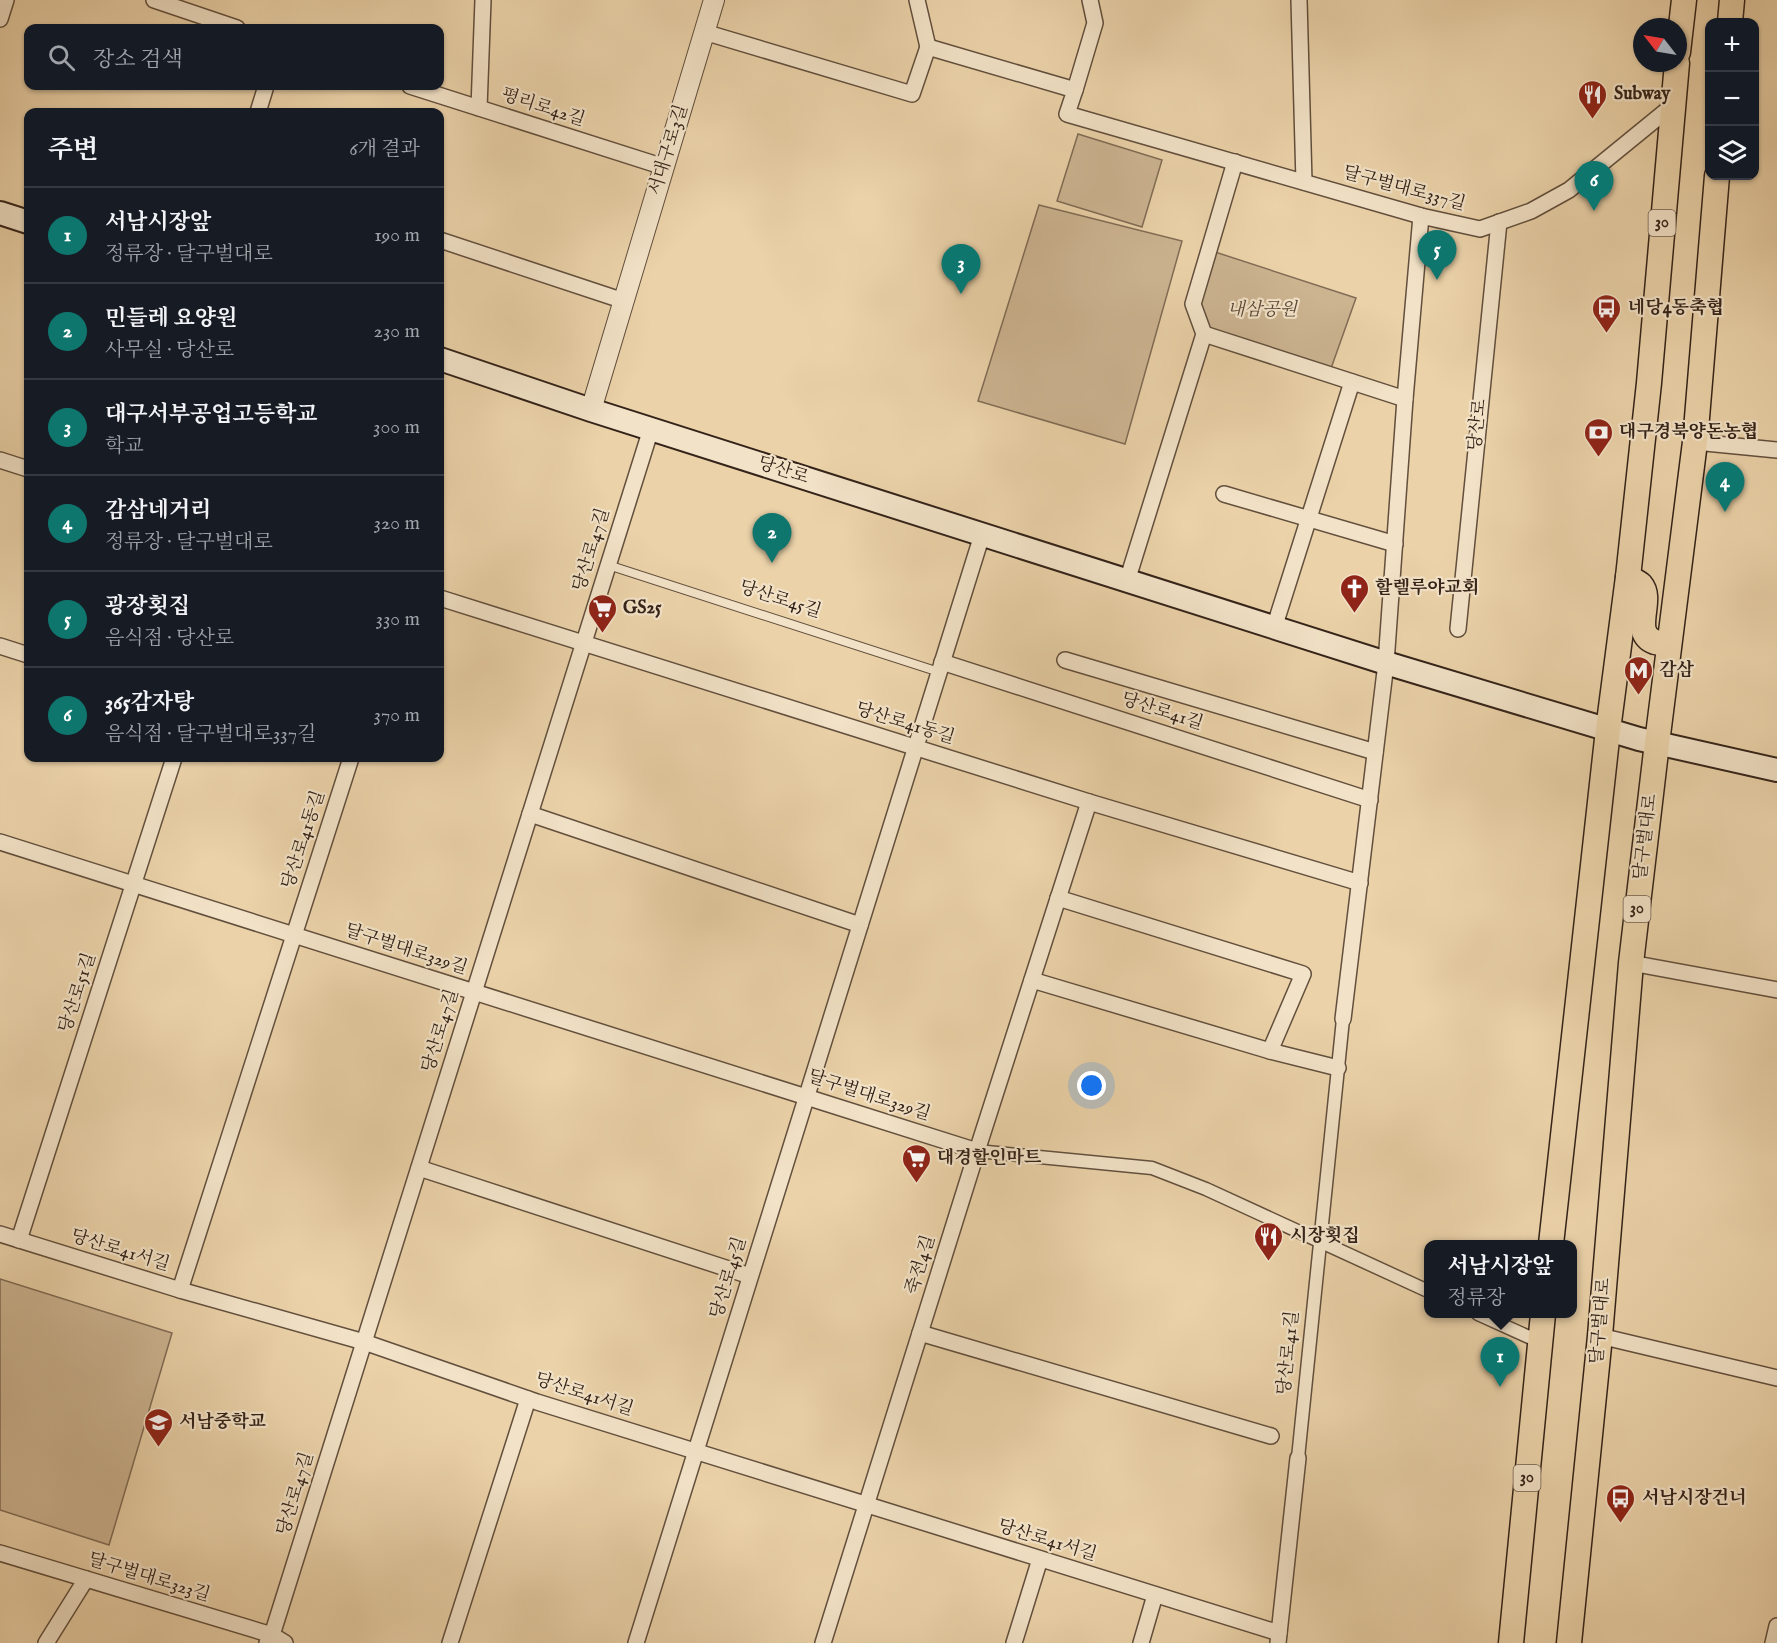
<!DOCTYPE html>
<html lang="ko">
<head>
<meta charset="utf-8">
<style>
  body { margin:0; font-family:"IM FELL English","Noto Serif KR",serif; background:#242831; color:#f1f3f6 }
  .controls { position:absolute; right:18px; top:18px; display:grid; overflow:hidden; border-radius:12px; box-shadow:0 2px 4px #0004 }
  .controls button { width:54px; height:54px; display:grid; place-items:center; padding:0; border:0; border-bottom:2px solid #363941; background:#171b24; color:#f1f3f6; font:30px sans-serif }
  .compass { position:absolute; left:1633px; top:18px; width:54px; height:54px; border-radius:50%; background:#171b24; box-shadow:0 2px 4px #0004; rotate:301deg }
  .you { position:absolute; left:1092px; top:1086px; width:21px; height:21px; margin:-15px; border:4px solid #fff; border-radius:50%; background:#1a73e8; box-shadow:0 0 0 9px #1a73e833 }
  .badge { display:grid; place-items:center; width:39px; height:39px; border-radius:50%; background:#0f766e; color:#fff; font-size:20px; font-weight:700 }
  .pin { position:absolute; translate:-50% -50px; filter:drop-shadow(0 2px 3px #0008) }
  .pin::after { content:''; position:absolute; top:32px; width:21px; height:18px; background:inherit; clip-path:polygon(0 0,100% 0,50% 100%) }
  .popup { position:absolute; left:1424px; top:1240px; width:153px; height:78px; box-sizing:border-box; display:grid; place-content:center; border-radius:12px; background:#171b24; filter:drop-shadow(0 2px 4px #0005); font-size:20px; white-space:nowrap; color:#9ea1a6 }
  .popup b { font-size:22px; color:#f1f3f6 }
  .popup::after { content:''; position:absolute; left:50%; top:100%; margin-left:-12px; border:12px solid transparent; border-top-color:#171b24 }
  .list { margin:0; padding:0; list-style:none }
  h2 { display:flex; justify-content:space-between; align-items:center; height:78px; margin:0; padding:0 24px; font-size:26px }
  h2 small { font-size:20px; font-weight:400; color:#9ea1a6 }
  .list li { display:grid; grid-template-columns:39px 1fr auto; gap:18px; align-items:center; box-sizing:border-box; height:96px; padding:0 24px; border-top:2px solid #363941 }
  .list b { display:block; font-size:22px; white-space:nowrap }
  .list p { margin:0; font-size:20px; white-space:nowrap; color:#9ea1a6 }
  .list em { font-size:20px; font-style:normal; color:#9ea1a6 }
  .icon { flex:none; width:33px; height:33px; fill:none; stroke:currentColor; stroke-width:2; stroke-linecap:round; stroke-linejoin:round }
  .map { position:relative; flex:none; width:1777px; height:1643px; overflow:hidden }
  .search { position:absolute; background:#171b24; box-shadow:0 2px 4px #0004; left:24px; top:24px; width:420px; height:66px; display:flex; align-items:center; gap:15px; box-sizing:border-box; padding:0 21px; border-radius:12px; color:#9ea1a6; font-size:22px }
  .panel { position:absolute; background:#171b24; box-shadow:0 2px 4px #0004; left:24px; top:108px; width:420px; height:654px; border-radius:12px }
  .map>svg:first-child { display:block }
  .green { fill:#ccb491; stroke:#806c55; stroke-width:1.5 }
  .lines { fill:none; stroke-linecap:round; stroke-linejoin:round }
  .service-casing { stroke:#624f3d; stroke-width:10 }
  .pedestrian-casing { stroke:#624f3d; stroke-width:15 }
  .minor-casing { stroke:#624f3d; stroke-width:18 }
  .tertiary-casing { stroke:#624f3d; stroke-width:22 }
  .secondary-casing { stroke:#342319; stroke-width:26 }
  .primary-casing { stroke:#342319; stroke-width:27 }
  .service { stroke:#f2e2c7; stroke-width:8 }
  .pedestrian { stroke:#f2e2c7; stroke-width:12 }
  .minor { stroke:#f2e2c7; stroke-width:15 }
  .tertiary { stroke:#f2e2c7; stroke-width:20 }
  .secondary { stroke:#f2e2c7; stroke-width:22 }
  .primary { stroke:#ebd2a9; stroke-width:24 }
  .labels { text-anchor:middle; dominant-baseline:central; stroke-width:4.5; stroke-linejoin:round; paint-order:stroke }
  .shield { fill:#f2e2c7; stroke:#6d5c4d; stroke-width:1.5 }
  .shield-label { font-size:16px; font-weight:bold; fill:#342319 }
  .poi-label { font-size:18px; font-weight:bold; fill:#342319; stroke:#f2e2c7; text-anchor:start }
  .street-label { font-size:18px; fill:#342319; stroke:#f2e2c7 }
  .park-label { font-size:18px; font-style:italic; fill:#5a4737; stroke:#f2e2c7 }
</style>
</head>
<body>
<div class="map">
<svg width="1777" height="1643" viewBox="0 0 1777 1643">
  <rect width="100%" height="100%" fill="#ebd2a9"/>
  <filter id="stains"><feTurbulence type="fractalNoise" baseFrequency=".00333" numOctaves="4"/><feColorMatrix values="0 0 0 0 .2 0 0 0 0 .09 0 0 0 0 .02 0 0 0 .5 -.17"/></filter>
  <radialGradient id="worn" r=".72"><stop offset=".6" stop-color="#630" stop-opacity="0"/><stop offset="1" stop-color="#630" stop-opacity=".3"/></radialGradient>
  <g class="green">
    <path d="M1078,134L1162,160L1142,227L1057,201Z"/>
    <path d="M1039,205L1182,241L1125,444L978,401Z"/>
    <path d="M1209,250L1356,298L1329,374L1204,334L1193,304Z"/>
    <path d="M0,1279L172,1333L109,1545L0,1510Z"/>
  </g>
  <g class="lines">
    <defs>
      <path id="service" d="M608,565L939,672"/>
      <g id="pedestrian">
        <path d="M977,1151L1152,1168L1206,1189L1428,1291"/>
        <path d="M1478,1314L1540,1342"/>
        <path d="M1298,1458L1343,1019"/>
      </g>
      <g id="minor">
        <path d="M154,0L237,28"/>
        <path d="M917,0L928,47"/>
        <path d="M1299,0L1304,182"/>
        <path d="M0,19L6,0"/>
        <path d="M704,32L912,94L928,47"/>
        <path d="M928,47L1075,90L1067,114L1421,216L1480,229L1531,211L1569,190L1672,106"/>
        <path d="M410,86L664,167"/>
        <path d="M1075,90L1095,23L1090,0"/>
        <path d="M479,108L483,0"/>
        <path d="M258,112L266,86"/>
        <path d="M440,240L624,301"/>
        <path d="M1204,334L1405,399"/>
        <path d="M1695,442L1777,450"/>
        <path d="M0,460L28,469"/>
        <path d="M1224,494L1395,544"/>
        <path d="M1127,581L1204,334L1193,304L1235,162"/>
        <path d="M440,598L1089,802L1360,883"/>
        <path d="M1274,628L1352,382"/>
        <path d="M1458,629L1499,222"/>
        <path d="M0,646L28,655"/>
        <path d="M1065,660L1375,752"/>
        <path d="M942,662L1370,800"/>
        <path d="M530,814L860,925"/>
        <path d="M0,842L977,1151"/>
        <path d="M1058,898L1303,974L1270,1051"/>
        <path d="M1631,963L1777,990"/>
        <path d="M1032,980L1270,1051L1338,1068"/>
        <path d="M1343,1019L1386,663L1405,399L1421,216"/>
        <path d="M419,1168L750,1276"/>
        <path d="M0,1234L180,1290L364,1342L537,1402L1279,1633"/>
        <path d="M19,1240L174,758"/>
        <path d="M180,1290L351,758"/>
        <path d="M920,1333L1271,1436"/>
        <path d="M1600,1336L1777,1378"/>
        <path d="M0,1553L272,1635L285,1643"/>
        <path d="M46,1643L86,1579"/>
        <path d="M267,1643L272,1635L651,429"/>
        <path d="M450,1643L528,1399"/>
        <path d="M636,1643L982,535"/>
        <path d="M823,1643L977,1151L1089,802"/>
        <path d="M1014,1643L1040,1559"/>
        <path d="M1141,1643L1155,1595"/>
        <path d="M1278,1643L1298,1458"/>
        <path d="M1773,1643L1777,1626"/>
      </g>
      <path id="tertiary" d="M591,410L714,0"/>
      <g id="secondary">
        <path d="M0,213L28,222"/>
        <path d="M440,359L591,410L1386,663L1639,739L1777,770"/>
      </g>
      <g id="primary">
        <path d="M1730,22L1732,0"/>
        <path d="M1678,52L1684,0"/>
        <path d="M1628,577C1632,580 1638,582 1641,585C1654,600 1630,633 1655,642C1659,643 1665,642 1669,643"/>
        <path d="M1551,1244L1608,730L1628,577L1649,383L1677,63"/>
        <path d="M1511,1643L1543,1314"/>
        <path d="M1569,1643L1600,1336L1631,963L1657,743L1695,442L1717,176"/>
      </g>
    </defs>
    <use href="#service" class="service-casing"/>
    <use href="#pedestrian" class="pedestrian-casing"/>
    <use href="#minor" class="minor-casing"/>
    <use href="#tertiary" class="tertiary-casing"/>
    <use href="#secondary" class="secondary-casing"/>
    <use href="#primary" class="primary-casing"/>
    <use href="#service" class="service"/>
    <use href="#pedestrian" class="pedestrian"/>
    <use href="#minor" class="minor"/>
    <use href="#tertiary" class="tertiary"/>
    <use href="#secondary" class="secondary"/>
    <use href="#primary" class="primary"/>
  </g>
  <defs>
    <symbol id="restaurant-pin" viewBox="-11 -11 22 30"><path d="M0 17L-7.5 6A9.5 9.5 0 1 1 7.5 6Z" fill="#8f2418" stroke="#f2e2c7"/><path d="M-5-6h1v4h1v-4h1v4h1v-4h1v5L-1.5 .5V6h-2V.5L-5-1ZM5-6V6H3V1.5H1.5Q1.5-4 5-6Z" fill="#fff"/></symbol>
    <symbol id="bus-pin" viewBox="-11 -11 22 30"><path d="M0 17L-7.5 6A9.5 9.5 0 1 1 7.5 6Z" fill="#8f2418" stroke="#f2e2c7"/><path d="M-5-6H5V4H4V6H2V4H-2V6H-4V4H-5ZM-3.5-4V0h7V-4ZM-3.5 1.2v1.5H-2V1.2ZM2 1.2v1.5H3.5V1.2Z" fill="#fff"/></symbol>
    <symbol id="bank-pin" viewBox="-11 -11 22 30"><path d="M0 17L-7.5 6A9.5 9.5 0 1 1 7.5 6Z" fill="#8f2418" stroke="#f2e2c7"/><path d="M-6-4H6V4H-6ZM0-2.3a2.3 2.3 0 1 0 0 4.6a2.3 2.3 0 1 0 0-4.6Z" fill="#fff"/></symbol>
    <symbol id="church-pin" viewBox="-11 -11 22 30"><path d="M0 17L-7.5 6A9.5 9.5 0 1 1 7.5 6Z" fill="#8f2418" stroke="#f2e2c7"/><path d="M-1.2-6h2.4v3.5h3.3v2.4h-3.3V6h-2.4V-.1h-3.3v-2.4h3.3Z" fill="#fff"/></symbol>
    <symbol id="supermarket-pin" viewBox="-11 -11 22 30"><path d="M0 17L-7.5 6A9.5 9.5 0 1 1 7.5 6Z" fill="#8f2418" stroke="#f2e2c7"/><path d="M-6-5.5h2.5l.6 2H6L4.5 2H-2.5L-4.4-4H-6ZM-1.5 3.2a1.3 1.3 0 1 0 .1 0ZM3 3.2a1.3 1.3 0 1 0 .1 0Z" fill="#fff"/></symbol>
    <symbol id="metro-pin" viewBox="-11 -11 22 30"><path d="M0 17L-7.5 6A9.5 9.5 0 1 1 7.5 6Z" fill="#8f2418" stroke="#f2e2c7"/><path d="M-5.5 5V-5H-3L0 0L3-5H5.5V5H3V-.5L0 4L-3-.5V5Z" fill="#fff"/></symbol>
    <symbol id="school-pin" viewBox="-11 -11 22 30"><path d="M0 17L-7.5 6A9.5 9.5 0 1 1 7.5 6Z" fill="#8f2418" stroke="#f2e2c7"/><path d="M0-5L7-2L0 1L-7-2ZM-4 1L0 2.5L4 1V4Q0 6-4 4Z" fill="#fff"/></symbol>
  </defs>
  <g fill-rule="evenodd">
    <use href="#restaurant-pin" x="1576" y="78" width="33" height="45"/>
    <use href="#bus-pin" x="1590" y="292" width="33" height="45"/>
    <use href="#bank-pin" x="1582" y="416" width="33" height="45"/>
    <use href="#church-pin" x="1338" y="572" width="33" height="45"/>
    <use href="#supermarket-pin" x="586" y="592" width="33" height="45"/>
    <use href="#metro-pin" x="1622" y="654" width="33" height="45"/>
    <use href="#supermarket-pin" x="900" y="1142" width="33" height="45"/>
    <use href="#restaurant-pin" x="1252" y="1220" width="33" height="45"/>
    <use href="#school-pin" x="142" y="1406" width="33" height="45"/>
    <use href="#bus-pin" x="1604" y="1482" width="33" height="45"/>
  </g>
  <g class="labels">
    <g class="shield">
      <rect x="1648.5" y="210" width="27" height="26" rx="4.5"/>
      <rect x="1623.5" y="896" width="27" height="26" rx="4.5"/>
      <rect x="1513.5" y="1465" width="27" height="26" rx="4.5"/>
    </g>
    <g class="shield-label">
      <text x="1662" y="223">30</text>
      <text x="1637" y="909">30</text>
      <text x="1527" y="1478">30</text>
    </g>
    <g class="poi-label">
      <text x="1614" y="94">Subway</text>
      <text x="1628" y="308">네당4동축협</text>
      <text x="1619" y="432">대구경북양돈농협</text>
      <text x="1375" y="588">할렐루야교회</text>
      <text x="623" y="608">GS25</text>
      <text x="1659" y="670">감삼</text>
      <text x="937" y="1158">대경할인마트</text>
      <text x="1290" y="1236">시장횟집</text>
      <text x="179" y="1422">서남중학교</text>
      <text x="1642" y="1498">서남시장건너</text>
    </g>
    <g class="street-label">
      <text transform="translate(543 108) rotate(18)">평리로42길</text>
      <text transform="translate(669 150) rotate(-73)">서대구로3길</text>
      <text transform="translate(1404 189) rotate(15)">달구벌대로337길</text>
      <text transform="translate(1478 425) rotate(-84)">당산로</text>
      <text transform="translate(783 471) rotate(18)">당산로</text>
      <text transform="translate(592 550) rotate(-73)">당산로47길</text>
      <text transform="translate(780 600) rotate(18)">당산로45길</text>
      <text transform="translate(1162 712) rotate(18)">당산로41길</text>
      <text transform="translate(905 724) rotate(17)">당산로41동길</text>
      <text transform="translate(1646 837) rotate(-83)">달구벌대로</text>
      <text transform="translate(304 840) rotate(-72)">당산로41동길</text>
      <text transform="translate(406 950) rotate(18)">달구벌대로329길</text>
      <text transform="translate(78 993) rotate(-72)">당산로51길</text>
      <text transform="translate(441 1031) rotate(-73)">당산로47길</text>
      <text transform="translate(869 1096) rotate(18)">달구벌대로329길</text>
      <text transform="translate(120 1251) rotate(17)">당산로41서길</text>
      <text transform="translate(921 1265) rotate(-73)">죽전4길</text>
      <text transform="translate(729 1278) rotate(-73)">당산로45길</text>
      <text transform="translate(1601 1321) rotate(-85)">달구벌대로</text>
      <text transform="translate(1289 1353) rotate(-84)">당산로41길</text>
      <text transform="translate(584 1395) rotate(18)">당산로41서길</text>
      <text transform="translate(296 1494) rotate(-73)">당산로47길</text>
      <text transform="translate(1047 1541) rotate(17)">당산로41서길</text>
      <text transform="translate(149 1578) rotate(17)">달구벌대로323길</text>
    </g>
    <g class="park-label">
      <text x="1262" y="310">내삼공원</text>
    </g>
  </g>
  <rect width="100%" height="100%" filter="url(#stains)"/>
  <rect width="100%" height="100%" fill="url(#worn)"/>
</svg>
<div class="controls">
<button>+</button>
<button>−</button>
<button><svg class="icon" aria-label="layers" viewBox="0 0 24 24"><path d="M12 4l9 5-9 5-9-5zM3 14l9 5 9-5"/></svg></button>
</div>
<svg class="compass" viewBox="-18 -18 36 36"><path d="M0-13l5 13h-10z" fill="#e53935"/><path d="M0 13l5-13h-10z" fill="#9ea1a6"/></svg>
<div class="you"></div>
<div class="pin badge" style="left:1500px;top:1387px">1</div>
<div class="popup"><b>서남시장앞</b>정류장</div>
<div class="pin badge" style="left:772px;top:563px">2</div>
<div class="pin badge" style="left:961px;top:294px">3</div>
<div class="pin badge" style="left:1725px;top:512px">4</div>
<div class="pin badge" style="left:1437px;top:280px">5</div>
<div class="pin badge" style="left:1594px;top:211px">6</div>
<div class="search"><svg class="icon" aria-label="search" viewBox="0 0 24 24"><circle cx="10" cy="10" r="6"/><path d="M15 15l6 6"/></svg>장소 검색</div>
<section class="panel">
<h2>주변<small>6개 결과</small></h2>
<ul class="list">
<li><span class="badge">1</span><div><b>서남시장앞</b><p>정류장 · 달구벌대로</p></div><em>190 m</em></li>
<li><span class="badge">2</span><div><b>민들레 요양원</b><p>사무실 · 당산로</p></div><em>230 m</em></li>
<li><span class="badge">3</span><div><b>대구서부공업고등학교</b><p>학교</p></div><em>300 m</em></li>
<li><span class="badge">4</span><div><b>감삼네거리</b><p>정류장 · 달구벌대로</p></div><em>320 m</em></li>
<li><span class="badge">5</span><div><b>광장횟집</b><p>음식점 · 당산로</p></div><em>330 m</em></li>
<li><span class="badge">6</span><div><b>365감자탕</b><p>음식점 · 달구벌대로337길</p></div><em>370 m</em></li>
</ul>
</section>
</div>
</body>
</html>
